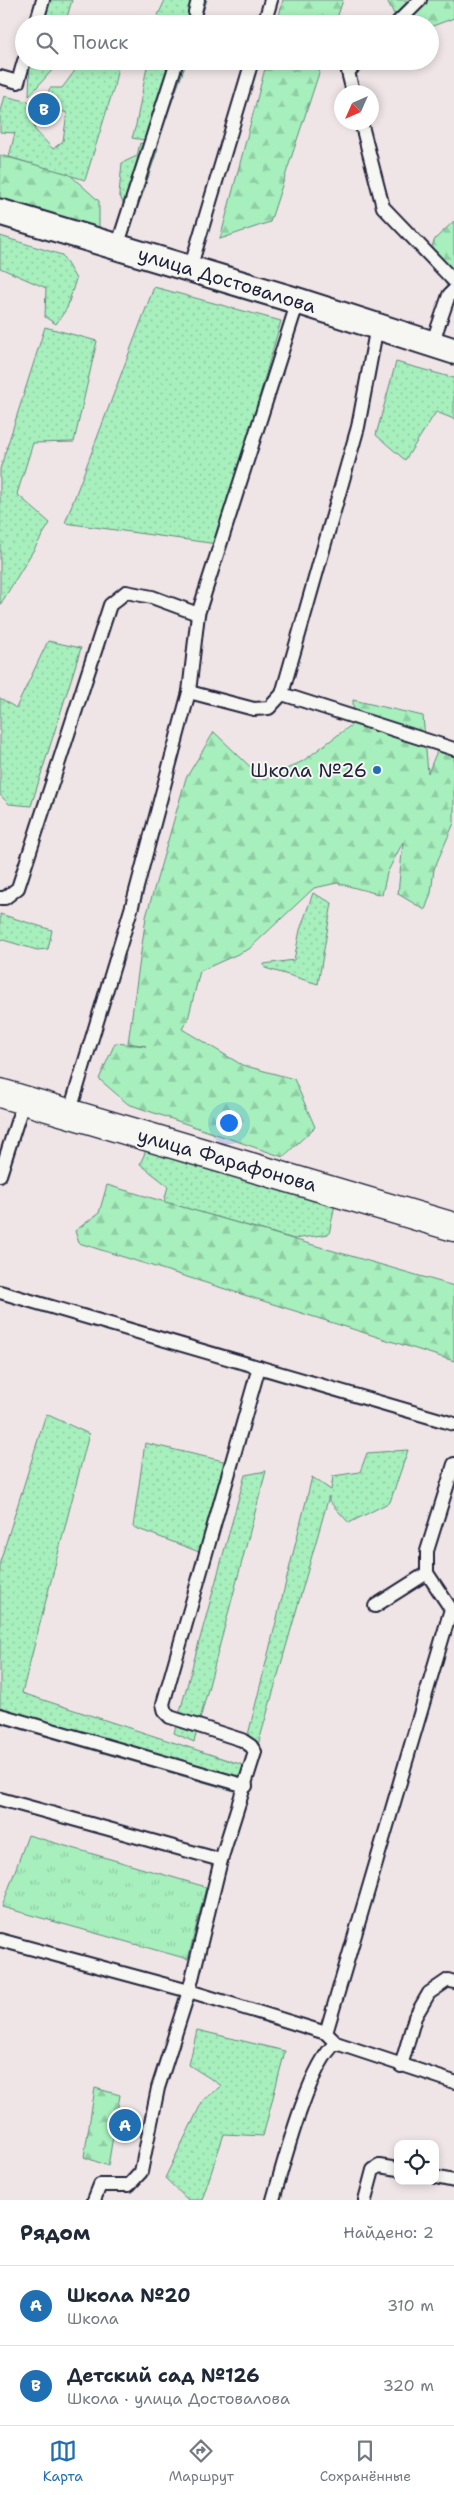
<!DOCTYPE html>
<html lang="ru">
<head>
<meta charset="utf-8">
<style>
  body { margin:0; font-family:"Shantell Sans",sans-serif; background:#f2f2f3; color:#1f2937 }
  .controls { position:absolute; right:15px; bottom:15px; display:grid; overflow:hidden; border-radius:10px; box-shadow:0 2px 8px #0003 }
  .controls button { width:45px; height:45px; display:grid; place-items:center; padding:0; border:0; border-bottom:1px solid #e0e1e3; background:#fff; color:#1f2937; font:25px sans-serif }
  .compass { position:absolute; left:334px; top:85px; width:45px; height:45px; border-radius:50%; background:#fff; box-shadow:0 2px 8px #0003; rotate:225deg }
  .you { position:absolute; left:228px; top:1122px; width:18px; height:18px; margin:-12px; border:4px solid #fff; border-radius:50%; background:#1a73e8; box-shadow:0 0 0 8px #1a73e833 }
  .badge { display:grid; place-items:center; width:32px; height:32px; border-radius:50%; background:#1f6fb2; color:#fff; font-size:16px; font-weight:700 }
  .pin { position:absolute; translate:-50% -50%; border:2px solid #fff; box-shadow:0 1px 5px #0006 }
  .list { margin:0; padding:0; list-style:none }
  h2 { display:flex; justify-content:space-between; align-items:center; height:65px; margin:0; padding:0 20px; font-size:21px }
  h2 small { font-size:16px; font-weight:400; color:#747a83 }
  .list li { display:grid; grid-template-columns:32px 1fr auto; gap:15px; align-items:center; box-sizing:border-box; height:80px; padding:0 20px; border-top:1px solid #e0e1e3 }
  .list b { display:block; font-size:19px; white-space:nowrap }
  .list p { margin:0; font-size:16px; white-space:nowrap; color:#747a83 }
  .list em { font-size:16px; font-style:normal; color:#747a83 }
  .icon { flex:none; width:28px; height:28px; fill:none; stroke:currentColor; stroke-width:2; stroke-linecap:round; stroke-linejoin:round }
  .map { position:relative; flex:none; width:454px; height:2200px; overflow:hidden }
  .search { position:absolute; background:#fff; box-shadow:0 2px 8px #0003; left:15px; right:15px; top:15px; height:55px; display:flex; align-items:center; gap:12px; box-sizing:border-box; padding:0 18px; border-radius:28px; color:#747a83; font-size:19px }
  .sheet { height:225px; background:#fff }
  nav { display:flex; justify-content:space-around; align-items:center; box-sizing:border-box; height:70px; border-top:1px solid #e0e1e3; background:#fff; font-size:14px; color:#747a83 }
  nav a { display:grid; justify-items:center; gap:2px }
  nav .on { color:#1f6fb2 }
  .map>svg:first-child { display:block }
  .grass { fill:url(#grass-dots); stroke:#64887c }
  .forest { fill:url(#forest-firs); stroke:#64887c }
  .park { fill:url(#park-tufts); stroke:#64887c }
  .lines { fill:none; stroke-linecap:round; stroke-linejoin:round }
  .lane-casing { stroke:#22223b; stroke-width:16 }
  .street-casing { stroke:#22223b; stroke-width:29 }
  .secondary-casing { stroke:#22223b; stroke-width:31 }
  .lane { stroke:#f6f6f2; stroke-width:12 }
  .street { stroke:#f6f6f2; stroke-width:25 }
  .secondary { stroke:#f6f6f2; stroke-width:28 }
  .poi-dot { fill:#1f6fb2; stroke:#f6f6f2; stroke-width:2 }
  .labels { text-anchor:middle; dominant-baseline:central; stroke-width:4; stroke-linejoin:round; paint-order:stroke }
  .street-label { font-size:19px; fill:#22223b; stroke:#f6f6f2 }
  .poi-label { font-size:19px; fill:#22223b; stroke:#f6f6f2; text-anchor:end }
</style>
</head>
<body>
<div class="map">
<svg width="454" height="2200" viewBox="0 0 454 2200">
  <defs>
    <pattern id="grass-dots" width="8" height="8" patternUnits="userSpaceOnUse" patternTransform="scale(1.25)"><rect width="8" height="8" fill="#a7efbd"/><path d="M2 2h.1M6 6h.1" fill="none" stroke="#8fcda3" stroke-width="1.8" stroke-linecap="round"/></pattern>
    <pattern id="forest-firs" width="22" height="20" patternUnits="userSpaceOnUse" patternTransform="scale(1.25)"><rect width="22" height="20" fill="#a7efbd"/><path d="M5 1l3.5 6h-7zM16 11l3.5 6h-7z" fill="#8fcda3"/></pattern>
    <pattern id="park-tufts" width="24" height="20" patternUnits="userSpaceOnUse" patternTransform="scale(1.25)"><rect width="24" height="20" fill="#a7efbd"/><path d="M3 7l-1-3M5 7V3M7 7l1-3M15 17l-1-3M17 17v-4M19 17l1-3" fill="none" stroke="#8fcda3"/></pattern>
  </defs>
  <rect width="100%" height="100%" fill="#efe5e6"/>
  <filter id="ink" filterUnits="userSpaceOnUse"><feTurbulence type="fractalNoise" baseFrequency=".02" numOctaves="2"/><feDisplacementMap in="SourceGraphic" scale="10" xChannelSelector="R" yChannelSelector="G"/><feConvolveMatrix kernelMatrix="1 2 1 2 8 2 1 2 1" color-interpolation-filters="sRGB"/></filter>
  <g filter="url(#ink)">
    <g class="grass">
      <path d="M47,0H72L65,24H37Z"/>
      <path d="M165,0H207L199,24H154Z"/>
      <path d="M30,61H56L54,68L29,96Z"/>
      <path d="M77,61H119L114,87L85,180L9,157L15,133L0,132V115L5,96L29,102L35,130L53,149L63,141L67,113L43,104L50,88H62L74,72Z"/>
      <path d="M148,61H187L157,142L132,138L136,125Z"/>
      <path d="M140,143L158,148L141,199L127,212L119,194L122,163L137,156Z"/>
      <path d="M0,236L62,255L76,279L67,308L56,324L45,317L46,288L0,268Z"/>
      <path d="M154,287L281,321L217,544L65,523Z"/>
      <path d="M45,327L97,341L74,442L33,443L17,494L50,523L0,605V469Z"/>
      <path d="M396,362L454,378V419L436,412L405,460L376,435Z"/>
      <path d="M48,641L81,648L31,806L9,804L0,795V698L16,708Z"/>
      <path d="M313,893L332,903L318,984L265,968L264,964L294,960L300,930Z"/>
      <path d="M0,914L52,930L48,949L37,950L0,939Z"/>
      <path d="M148,1146L336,1199L329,1234L294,1239L164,1202L168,1186L140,1164Z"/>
      <path d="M46,1414L89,1434L22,1693L243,1765L241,1793L0,1723V1562Z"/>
      <path d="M145,1443L232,1463L202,1553L133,1527Z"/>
      <path d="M408,1450L390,1502L349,1523L329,1501V1496L256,1752L244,1751L312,1477L331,1490L333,1476L360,1472L367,1453Z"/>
      <path d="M266,1471L194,1742L174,1733L245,1475Z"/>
      <path d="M197,2030L285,2051L263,2136L224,2134L202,2200H188L165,2178L203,2100L222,2086L189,2065Z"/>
    </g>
    <g class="forest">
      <path d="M283,0H343L335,24H277Z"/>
      <path d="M387,0H454V18L430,27V24H399Z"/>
      <path d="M267,61H323L270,222L220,239Z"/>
      <path d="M0,155L69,174L99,201V240L0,212Z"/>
      <path d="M454,221V284L448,288L429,254L435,239Z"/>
      <path d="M353,700L423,716L428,773L442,739L454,745V823L434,869L431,893L425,910L398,894L403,842L387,873L382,895L337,883L314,888L249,949L200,971L188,1019L182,1029L242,1065L294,1079L315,1127L283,1157L128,1104L99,1079L115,1043L146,1046L128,1043L146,917L186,778L214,732L264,780L303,761L354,723Z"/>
      <path d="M107,1185L454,1286V1361L79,1243L75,1231L99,1213Z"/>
      <path d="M95,2088L120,2095L108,2166L84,2157Z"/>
    </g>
    <path class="park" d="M28,1835L206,1887L188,1959L2,1907Z"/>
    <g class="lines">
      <defs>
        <g id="lane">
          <path d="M195,12L198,0"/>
          <path d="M36,24L43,0"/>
          <path d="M264,24L271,0"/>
          <path d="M396,24L420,0"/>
          <path d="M0,77L18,82L24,61"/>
          <path d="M353,92L348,72L359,61"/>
          <path d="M361,122L383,207L454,281"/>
          <path d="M117,247L177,61"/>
          <path d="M190,269L252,61"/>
          <path d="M432,344L449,295L454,290"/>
          <path d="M189,692L254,709L269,708L282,694L358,427L377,326"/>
          <path d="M282,694L454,749"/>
          <path d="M0,898H5L18,888L110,605L126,592L152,597L198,614"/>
          <path d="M69,1114L132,906L189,692L198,614L298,301"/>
          <path d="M0,1175L24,1100"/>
          <path d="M0,1292L454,1424"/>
          <path d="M375,1606L427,1573"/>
          <path d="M0,1715L246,1786"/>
          <path d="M0,1799L221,1860"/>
          <path d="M0,1940L189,1991L326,2033L336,2043L454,2082"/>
          <path d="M326,2033L451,1609L427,1573V1551L454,1464"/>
          <path d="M401,2066L415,2017L429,1993L448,1980L454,1982"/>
          <path d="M435,2177L454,2181"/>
          <path d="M94,2200L100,2185H129L141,2172L158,2088L189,1991L221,1860L255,1752L251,1746L242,1740L170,1717L165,1712L163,1704L259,1367"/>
          <path d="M273,2200C283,2165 309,2064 336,2043"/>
          <path d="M365,2200L373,2170L379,2166L398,2169"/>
        </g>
        <path id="street" d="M0,212L298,301L454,351"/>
        <path id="secondary" d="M0,1093L454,1227"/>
      </defs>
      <use href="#lane" class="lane-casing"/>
      <use href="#street" class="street-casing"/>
      <use href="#secondary" class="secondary-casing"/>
      <use href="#lane" class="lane"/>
      <use href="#street" class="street"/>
      <use href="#secondary" class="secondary"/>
    </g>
  </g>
  <circle class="poi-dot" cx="377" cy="770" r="5"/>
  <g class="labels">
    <g class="street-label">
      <text transform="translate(227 280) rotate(17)">улица Достовалова</text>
      <text transform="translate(227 1160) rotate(16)">улица Фарафонова</text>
    </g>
    <g class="poi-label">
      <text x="367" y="770">Школа №26</text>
    </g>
  </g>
</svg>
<div class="controls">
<button><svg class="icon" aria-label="locate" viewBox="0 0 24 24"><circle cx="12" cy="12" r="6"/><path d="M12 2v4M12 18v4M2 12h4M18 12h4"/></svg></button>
</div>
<svg class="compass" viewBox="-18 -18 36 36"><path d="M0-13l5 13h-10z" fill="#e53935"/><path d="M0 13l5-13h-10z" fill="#747a83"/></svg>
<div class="you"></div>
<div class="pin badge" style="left:125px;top:2125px">A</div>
<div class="pin badge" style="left:44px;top:109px">B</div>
<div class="search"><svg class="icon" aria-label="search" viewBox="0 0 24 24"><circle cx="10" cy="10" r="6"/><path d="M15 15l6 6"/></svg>Поиск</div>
</div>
<section class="sheet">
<h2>Рядом<small>Найдено: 2</small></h2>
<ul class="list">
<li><span class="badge">A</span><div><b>Школа №20</b><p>Школа</p></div><em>310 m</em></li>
<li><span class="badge">B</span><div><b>Детский сад №126</b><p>Школа · улица Достовалова</p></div><em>320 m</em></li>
</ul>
</section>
<nav>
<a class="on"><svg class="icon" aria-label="map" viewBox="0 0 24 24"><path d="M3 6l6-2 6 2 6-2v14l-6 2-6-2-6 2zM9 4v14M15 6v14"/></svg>Карта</a>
<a><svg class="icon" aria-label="directions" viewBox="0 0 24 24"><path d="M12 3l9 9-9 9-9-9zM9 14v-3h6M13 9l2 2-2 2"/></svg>Маршрут</a>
<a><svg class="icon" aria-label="saved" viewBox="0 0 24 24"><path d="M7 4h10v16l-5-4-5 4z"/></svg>Сохранённые</a>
</nav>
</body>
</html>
